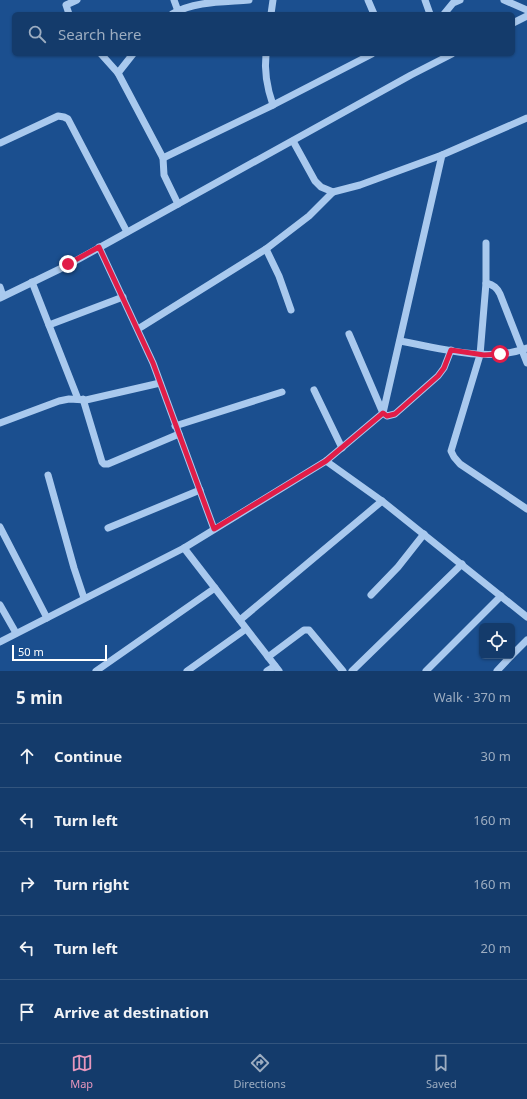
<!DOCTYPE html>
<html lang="en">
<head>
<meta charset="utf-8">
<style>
  body { margin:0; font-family:"Noto Sans",sans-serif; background:#214673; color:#f1f3f6 }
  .controls { position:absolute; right:12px; bottom:12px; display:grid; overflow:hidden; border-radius:6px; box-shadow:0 1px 3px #0004 }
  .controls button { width:36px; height:36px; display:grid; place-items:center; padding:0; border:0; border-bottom:1px solid #33557e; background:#143b6b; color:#f1f3f6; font:20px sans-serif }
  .scale { position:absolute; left:12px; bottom:10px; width:95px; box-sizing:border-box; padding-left:4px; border:2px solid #fff; border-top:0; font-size:11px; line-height:14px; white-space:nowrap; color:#fff; -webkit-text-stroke:3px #1b4f8f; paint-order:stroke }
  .stop { position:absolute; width:12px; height:12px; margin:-9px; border:3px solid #e11d48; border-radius:50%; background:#fff }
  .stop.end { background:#e11d48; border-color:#fff; box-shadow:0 1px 4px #0008 }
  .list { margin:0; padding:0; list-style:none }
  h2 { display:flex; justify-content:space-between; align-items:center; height:52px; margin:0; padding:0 16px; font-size:17px }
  h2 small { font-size:13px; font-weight:400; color:#9dadc1 }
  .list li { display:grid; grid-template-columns:26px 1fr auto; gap:12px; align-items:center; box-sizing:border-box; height:64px; padding:0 16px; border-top:1px solid #33557e }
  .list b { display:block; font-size:15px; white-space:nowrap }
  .list em { font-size:13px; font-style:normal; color:#9dadc1 }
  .icon { flex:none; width:22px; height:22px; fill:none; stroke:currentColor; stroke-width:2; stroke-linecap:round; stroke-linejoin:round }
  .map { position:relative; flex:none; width:527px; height:671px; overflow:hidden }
  .search { position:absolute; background:#143b6b; box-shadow:0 1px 3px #0004; left:12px; right:12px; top:12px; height:44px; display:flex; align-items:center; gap:10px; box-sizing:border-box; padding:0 14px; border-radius:6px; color:#9dadc1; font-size:15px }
  .sheet { height:372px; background:#143b6b }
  nav { display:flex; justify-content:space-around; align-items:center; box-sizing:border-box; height:56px; border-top:1px solid #33557e; background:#143b6b; font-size:11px; color:#9dadc1 }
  nav a { display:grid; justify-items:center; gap:2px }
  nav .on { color:#e797bd }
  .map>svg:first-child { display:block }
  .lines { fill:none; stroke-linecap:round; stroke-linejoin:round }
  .minor { stroke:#a9c9ee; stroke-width:7 }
  .route { stroke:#e11d48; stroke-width:5 }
</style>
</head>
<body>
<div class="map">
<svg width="527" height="671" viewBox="0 0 527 671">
  <rect width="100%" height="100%" fill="#1b4f8f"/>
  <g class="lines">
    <g class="minor">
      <path d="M174,0L178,11"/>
      <path d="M368,0L374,14"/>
      <path d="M425,0L430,14"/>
      <path d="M504,0L527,10"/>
      <path d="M69,14L66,5L77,0"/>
      <path d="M172,14C194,1 224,2 249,0"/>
      <path d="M271,14L273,0"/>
      <path d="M444,14L453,3L460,0"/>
      <path d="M513,23L527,16"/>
      <path d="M101,54L118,73L163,158L164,175L178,204"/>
      <path d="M266,54C264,72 267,88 273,105"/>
      <path d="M118,73L133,54"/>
      <path d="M293,141L315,181L321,187L333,192L360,185L442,155"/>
      <path d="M0,143L58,116L64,117L68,119L127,232"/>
      <path d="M163,158L273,105L372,54"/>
      <path d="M486,243V283L480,355L451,451L454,457L460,464L527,509"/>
      <path d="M99,247L153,363L214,529"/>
      <path d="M266,249L279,276L291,310"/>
      <path d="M32,282L78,399"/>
      <path d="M486,283C494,285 497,288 500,294L527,363"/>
      <path d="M0,287L3,296"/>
      <path d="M0,298L68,265L411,75L452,54"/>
      <path d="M49,325L123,297"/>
      <path d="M138,329L266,249L309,216L333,192"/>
      <path d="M349,334L383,413L387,416L395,414L438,376L444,368L451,350"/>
      <path d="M400,341C440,348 488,363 527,348"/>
      <path d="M314,390L342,448"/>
      <path d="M83,399L102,462L104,464H108L179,434"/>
      <path d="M0,423L59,401L69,399L86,400L160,383"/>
      <path d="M175,426L282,392"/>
      <path d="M326,461L382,501L527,617"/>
      <path d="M48,475L74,568L84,598"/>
      <path d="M0,527L47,618"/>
      <path d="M108,528L200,490"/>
      <path d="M184,548L279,671"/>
      <path d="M371,595L398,567L424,534"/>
      <path d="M0,605L16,633"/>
      <path d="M240,620L382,501"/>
      <path d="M0,642L184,548L326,461L383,413L442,155L527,118"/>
      <path d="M512,655L527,640"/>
      <path d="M268,657L304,630H309L343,671"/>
      <path d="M96,671L215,588"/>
      <path d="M187,671L246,629"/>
      <path d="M267,671L275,666"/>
      <path d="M352,671L462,564"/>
      <path d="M426,671L501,596"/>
      <path d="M497,671L511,656"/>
    </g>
  </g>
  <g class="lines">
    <path class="route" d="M68,264L99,247L153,363L214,529L326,461L383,413L387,416L395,414L438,376L444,368L451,350L484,355L500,354"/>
  </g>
</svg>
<div class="controls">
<button><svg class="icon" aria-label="locate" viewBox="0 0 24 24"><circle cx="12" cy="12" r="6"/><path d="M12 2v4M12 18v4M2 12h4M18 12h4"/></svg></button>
</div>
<div class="scale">50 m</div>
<div class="stop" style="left:500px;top:354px"></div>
<div class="stop end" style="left:68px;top:264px"></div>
<div class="search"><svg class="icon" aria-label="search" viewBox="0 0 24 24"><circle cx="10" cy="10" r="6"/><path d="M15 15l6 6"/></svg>Search here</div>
</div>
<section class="sheet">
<h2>5 min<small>Walk · 370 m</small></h2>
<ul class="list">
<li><svg class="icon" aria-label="ahead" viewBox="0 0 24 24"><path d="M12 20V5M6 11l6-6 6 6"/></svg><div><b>Continue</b></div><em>30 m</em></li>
<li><svg class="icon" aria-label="left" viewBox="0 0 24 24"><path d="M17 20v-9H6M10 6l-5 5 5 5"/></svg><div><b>Turn left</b></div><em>160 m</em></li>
<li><svg class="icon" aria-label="right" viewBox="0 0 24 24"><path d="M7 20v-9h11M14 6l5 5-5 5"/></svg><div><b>Turn right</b></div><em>160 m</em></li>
<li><svg class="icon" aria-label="left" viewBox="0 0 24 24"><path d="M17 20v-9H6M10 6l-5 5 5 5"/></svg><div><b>Turn left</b></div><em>20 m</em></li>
<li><svg class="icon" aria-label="arrive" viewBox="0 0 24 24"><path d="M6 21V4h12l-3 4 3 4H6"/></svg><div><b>Arrive at destination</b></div></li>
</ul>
</section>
<nav>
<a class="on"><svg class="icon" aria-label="map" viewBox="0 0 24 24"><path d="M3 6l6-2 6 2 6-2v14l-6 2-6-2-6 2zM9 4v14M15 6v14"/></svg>Map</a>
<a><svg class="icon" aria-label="directions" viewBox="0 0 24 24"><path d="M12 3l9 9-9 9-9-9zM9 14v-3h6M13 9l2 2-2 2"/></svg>Directions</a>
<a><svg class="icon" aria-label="saved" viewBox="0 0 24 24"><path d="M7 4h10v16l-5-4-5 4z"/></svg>Saved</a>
</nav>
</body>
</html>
